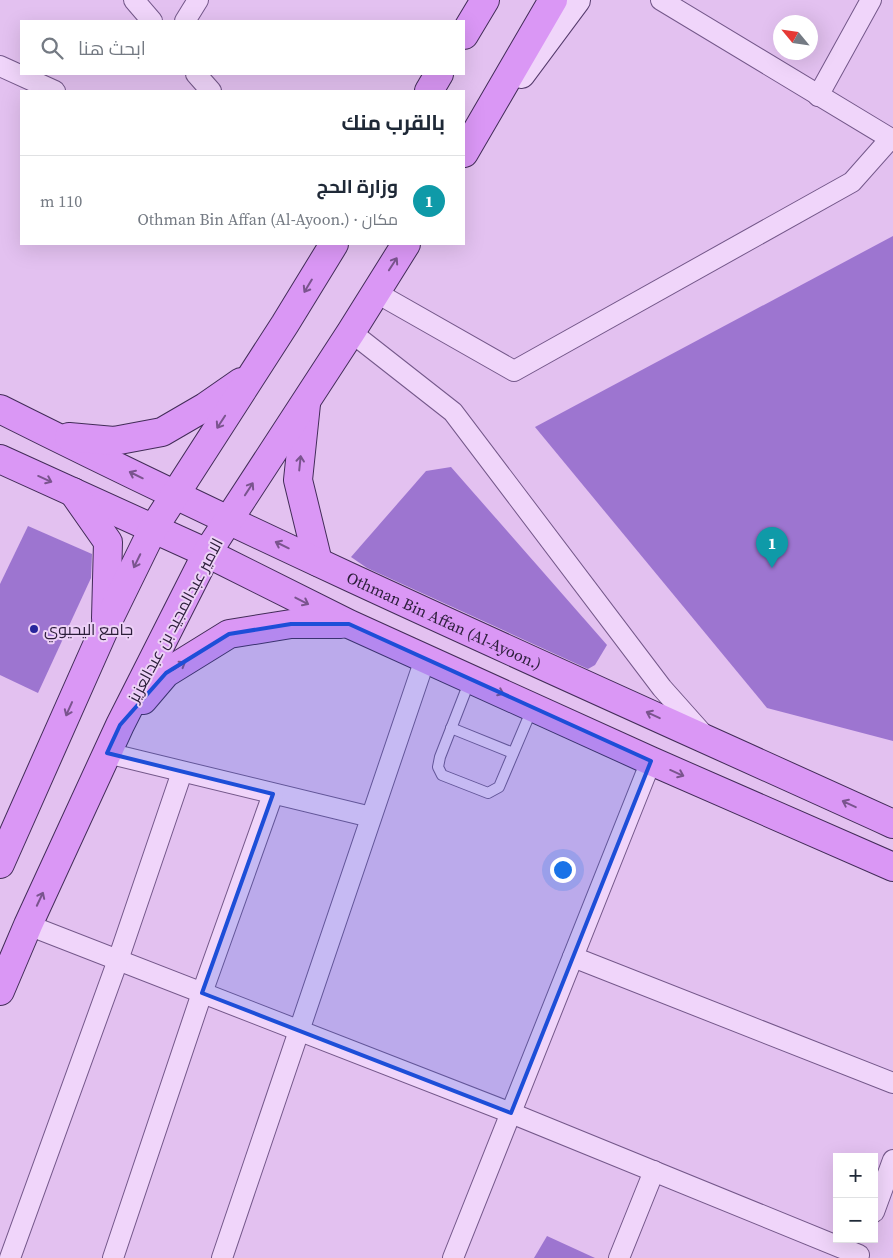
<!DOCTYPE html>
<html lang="ar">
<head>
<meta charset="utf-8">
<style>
  body { margin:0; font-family:"Source Serif 4",Cairo,serif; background:#f2f2f3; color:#1f2937; direction:rtl }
  .controls { position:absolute; right:15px; bottom:15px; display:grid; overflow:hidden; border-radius:0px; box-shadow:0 5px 20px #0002 }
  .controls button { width:45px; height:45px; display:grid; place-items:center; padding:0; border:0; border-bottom:1px solid #e0e1e3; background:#fff; color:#1f2937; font:25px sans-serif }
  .compass { position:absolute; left:773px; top:15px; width:45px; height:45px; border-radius:50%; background:#fff; box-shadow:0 5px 20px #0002; rotate:299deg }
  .you { position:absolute; left:562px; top:869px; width:18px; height:18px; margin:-12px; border:4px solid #fff; border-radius:50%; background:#1a73e8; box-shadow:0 0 0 8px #1a73e833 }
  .badge { display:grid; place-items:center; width:32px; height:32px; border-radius:50%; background:#b45309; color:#fff; font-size:16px; font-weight:700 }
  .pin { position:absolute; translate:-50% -41px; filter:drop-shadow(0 1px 2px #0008) }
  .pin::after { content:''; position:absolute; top:26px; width:18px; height:15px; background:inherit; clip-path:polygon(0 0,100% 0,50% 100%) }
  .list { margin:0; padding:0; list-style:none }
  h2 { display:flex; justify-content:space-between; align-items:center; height:65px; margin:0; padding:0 20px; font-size:21px }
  h2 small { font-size:16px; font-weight:400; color:#747a83 }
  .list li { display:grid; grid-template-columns:32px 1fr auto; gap:15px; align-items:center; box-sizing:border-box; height:90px; padding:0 20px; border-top:1px solid #e0e1e3 }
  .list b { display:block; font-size:19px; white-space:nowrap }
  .list p { margin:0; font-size:16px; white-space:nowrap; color:#747a83 }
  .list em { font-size:16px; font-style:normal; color:#747a83 }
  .icon { flex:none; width:28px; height:28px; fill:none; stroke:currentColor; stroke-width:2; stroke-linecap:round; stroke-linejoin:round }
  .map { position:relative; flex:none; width:893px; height:1258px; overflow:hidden; direction:ltr }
  .search { position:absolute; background:#fff; box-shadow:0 5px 20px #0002; left:20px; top:20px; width:445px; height:55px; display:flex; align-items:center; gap:12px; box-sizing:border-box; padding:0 18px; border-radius:0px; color:#747a83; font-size:19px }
  .panel { position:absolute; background:#fff; box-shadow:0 5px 20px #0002; left:20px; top:90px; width:445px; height:155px; border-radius:0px; direction:rtl }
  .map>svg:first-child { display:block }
  .building { fill:#9d75d0 }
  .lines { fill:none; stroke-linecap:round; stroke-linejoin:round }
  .lane-casing { stroke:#74588a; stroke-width:12 }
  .street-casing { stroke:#74588a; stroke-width:22 }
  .secondary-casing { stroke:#553b6c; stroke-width:30 }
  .primary-casing { stroke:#422c58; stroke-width:30 }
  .lane { stroke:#f0d5fa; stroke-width:10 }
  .street { stroke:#f0d5fa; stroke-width:20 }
  .secondary { stroke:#f0d5fa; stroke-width:28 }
  .primary { stroke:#da97f5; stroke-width:28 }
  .oneway { stroke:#7a548e }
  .marked { fill:#1d4ed8; fill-opacity:0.2; stroke:#1d4ed8; stroke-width:4; stroke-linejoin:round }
  .poi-dot { fill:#27259c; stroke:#edd1f7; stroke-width:2 }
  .labels { text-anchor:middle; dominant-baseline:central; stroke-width:4; stroke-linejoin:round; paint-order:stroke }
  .street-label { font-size:16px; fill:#2b1d39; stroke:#edd1f7 }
  .poi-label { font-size:16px; fill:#2b1d39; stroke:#edd1f7; text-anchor:start }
</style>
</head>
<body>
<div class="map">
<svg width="893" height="1258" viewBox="0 0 893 1258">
  <rect width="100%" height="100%" fill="#e3c1f0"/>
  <g class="building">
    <path d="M893,236V741L767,708L535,427Z"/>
    <path d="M451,467L607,645L595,665L588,669L367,568L351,557L426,471Z"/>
    <path d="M28,526L92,554L91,578L38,693L0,675V584Z"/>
    <path d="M547,1236L595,1258H534Z"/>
  </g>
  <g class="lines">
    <defs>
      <g id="lane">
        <path d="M470,680L440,757L438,767L442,775L488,793L499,787L532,709"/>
        <path d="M451,728L513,753"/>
      </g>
      <g id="street">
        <path d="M134,0L152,21"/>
        <path d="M661,0L893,140"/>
        <path d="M185,21L198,0"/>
        <path d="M0,66L55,91"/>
        <path d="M196,74L211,91"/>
        <path d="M818,96L871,0"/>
        <path d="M375,292L514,371L852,182L890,139"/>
        <path d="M351,332L453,412L662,688L703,734"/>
        <path d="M107,753L371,817"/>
        <path d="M28,925L511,1113L859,1255"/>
        <path d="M573,957L893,1083"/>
        <path d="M874,1212L893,1160"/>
        <path d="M10,1258L118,960L182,772"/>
        <path d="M113,1258L202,993L273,794"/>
        <path d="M222,1258L425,659"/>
        <path d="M453,1258L651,761"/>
        <path d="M619,1258L654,1171"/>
      </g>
      <path id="secondary" d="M521,74L576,0"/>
      <g id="primary">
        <path d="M464,35L485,0"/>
        <path d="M429,91L439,74"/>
        <path d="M464,153L553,0"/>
        <path d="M306,404L298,480L318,562"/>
        <path id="s1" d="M0,409C293,556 594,688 893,824"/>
        <path d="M69,437L114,441L162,432L205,407L241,382"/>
        <path d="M0,459L207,553L349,624L651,761L893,867"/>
        <path d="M73,492L108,542L106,618"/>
        <path d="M143,700L166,673L229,634L291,624H341"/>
        <path d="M0,864L106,625L153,529L285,324L334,244"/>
        <path d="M0,991L28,925L120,725L207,553L351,332L406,244"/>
      </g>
    </defs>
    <use href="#lane" class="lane-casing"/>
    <use href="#street" class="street-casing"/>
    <use href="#secondary" class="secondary-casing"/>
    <use href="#primary" class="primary-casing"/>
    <use href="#lane" class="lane"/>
    <use href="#street" class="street"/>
    <use href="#secondary" class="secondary"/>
    <use href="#primary" class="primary"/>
  </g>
  <defs><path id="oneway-shaft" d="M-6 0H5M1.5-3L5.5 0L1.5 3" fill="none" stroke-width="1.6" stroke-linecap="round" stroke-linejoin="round" transform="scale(1.25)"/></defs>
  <g class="oneway">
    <use href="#oneway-shaft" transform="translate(393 264) rotate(-57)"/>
    <use href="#oneway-shaft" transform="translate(308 286) rotate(121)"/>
    <use href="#oneway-shaft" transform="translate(221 422) rotate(123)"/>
    <use href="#oneway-shaft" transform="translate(300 463) rotate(-84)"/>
    <use href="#oneway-shaft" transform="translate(136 475) rotate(-154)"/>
    <use href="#oneway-shaft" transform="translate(45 479) rotate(24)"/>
    <use href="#oneway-shaft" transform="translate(249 489) rotate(-57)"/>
    <use href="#oneway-shaft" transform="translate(282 545) rotate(-154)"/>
    <use href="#oneway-shaft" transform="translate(137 561) rotate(116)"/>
    <use href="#oneway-shaft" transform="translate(302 601) rotate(27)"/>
    <use href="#oneway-shaft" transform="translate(179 666) rotate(-32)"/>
    <use href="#oneway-shaft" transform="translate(497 691) rotate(24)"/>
    <use href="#oneway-shaft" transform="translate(69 709) rotate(114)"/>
    <use href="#oneway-shaft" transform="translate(653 715) rotate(-155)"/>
    <use href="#oneway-shaft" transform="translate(677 773) rotate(24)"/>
    <use href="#oneway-shaft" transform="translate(849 804) rotate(-155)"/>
    <use href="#oneway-shaft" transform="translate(40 899) rotate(-65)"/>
  </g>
  <path class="marked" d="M291,624H349L651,761L511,1113L202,993L273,794L107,753L120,725L166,673L229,634Z"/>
  <circle class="poi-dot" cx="34" cy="629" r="5"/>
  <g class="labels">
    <g class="street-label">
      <text transform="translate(175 620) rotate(-62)">الامير عبدالمجيد بن عبدالعزيز</text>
      <text stroke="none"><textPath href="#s1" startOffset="492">Othman Bin Affan (Al-Ayoon.)</textPath></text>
    </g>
    <g class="poi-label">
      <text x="44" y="629">جامع اليحيوي</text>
    </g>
  </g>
</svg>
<div class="controls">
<button>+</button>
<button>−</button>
</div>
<svg class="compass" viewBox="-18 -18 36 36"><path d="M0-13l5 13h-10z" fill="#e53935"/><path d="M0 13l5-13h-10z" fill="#747a83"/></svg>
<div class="you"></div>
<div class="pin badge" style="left:772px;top:568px;background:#0f9aa8">1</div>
<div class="search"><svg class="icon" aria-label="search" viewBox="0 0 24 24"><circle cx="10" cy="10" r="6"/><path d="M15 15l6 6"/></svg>ابحث هنا</div>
<section class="panel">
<h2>بالقرب منك<small></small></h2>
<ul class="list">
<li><span class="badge" style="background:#0f9aa8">1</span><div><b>وزارة الحج</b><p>مكان · Othman Bin Affan (Al-Ayoon.)</p></div><em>110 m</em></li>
</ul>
</section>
</div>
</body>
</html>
